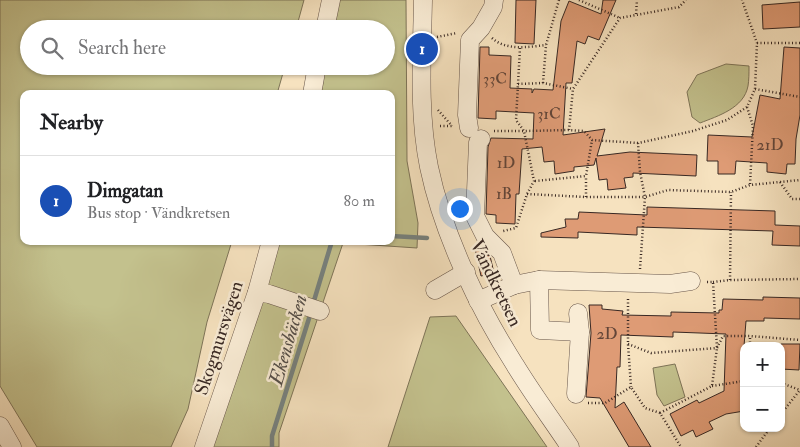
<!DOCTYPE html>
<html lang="en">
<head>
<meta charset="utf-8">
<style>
  body { margin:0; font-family:"IM FELL Double Pica",serif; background:#f6f6f6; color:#202124 }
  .controls { position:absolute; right:15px; bottom:15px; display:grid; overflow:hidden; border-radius:10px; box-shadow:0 1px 4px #0004 }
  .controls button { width:45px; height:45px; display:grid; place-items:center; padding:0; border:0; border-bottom:1px solid #e0e0e0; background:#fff; color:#202124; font:25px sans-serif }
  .you { position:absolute; left:459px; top:208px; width:18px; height:18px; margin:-12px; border:4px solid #fff; border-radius:50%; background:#1a73e8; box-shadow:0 0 0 8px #1a73e833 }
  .badge { display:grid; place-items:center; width:32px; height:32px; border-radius:50%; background:#db2777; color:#fff; font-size:16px; font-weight:700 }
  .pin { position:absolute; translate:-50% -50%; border:2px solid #fff; box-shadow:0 1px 5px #0006 }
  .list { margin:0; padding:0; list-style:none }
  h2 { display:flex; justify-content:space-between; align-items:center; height:65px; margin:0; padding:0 20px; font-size:21px }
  h2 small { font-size:16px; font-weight:400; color:#757577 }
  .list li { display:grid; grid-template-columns:32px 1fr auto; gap:15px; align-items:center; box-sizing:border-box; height:90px; padding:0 20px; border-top:1px solid #e0e0e0 }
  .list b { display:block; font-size:19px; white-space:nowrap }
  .list p { margin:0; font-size:16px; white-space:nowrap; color:#757577 }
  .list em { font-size:16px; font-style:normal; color:#757577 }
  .icon { flex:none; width:28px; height:28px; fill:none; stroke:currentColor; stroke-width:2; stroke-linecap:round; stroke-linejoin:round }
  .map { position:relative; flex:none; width:800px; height:447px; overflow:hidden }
  .search { position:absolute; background:#fff; box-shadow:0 1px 4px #0004; left:20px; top:20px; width:375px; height:55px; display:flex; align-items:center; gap:12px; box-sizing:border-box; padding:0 18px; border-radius:28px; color:#757577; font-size:19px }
  .panel { position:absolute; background:#fff; box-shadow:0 1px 4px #0004; left:20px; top:90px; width:375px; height:155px; border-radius:10px }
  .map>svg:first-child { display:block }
  .green { fill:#c3c18d; stroke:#7e7458 }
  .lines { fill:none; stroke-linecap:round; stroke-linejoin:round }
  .stream { stroke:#76817e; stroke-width:4.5 }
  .building { fill:#de9b75; stroke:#382823 }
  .minor-casing { stroke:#68564a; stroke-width:19 }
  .path { stroke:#382823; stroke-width:2.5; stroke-dasharray:1 2.5; stroke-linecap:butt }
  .minor { stroke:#f9ecd5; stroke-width:18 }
  .labels { text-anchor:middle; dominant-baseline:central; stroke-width:5; stroke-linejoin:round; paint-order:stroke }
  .number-label { font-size:16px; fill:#624538 }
  .street-label { font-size:19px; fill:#382823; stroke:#f9ecd5 }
  .water-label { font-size:20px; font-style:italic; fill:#524d49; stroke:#f9ecd5 }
</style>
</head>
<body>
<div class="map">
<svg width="800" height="447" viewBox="0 0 800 447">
  <rect width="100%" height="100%" fill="#f6e2bf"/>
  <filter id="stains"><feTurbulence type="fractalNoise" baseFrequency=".004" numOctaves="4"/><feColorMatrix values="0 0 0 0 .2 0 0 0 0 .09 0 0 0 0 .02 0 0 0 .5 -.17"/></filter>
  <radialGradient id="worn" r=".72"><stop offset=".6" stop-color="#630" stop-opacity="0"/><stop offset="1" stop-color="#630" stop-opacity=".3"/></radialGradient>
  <g class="green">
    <path d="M0,0H304L296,29H29V66H285L277,94H24V241H232L207,322L188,409L171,447H37L0,386Z"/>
    <path d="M338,0H406L407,161L418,223L417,248L343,243L279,433V447H213L276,241H391V94H318L324,66H386V29H332Z"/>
    <path d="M726,64L749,66C749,73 749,80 748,86C744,108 718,116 700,123L692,117L687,92L697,75Z"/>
    <path d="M456,316L547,447H388L430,317Z"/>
    <path d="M675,364L685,397L664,406L657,395L653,368Z"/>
  </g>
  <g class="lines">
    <g class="stream">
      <path d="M391,236L427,238"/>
      <path d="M313,304L332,241"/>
      <path d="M272,447V436L311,312"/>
    </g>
  </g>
  <g class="building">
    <path d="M516,0H536L534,44L515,43Z"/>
    <path d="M603,0H616L599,40L588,36L585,44L577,41L572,83H566L563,135L605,129L597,156L630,152L697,155L696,176L633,173V177L624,178L626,188L608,190L607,179L599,180L596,158L594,165L574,167V171L555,174L554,161L544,162L542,147L522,149L519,194H516L515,224L496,223V215L486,214L488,147L491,138L533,139L534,113L496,111V119L478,118L480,47H489V55L511,56L510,88L532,89V93L534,89L553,90L561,21L569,1L601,14Z"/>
    <path d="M800,2V27L763,29L762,5Z"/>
    <path d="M784,47L800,48V115L796,139L795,164H787L786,174L767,172V163L736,161L735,174H718V161H707L708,135L752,137L760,95L780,99Z"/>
    <path d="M647,207L775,211V225L800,226V246L772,245L773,231L637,227V235L578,232V238L541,237V233L566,227L565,219H578L579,212L647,215Z"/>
    <path d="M481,247L490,256L494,273L481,276L475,248Z"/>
    <path d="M763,297L800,298V319L764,318V321H746L744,346V411L726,414L709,422L713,429L696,437L693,430L681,436L670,414L697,400L699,403L724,391L726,334L673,332V337L621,335L620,367H617L615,408L624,402L651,447H629L600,398L586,397L591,333L589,305H602V309L623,311L622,315L671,316V312L719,313V310H722L723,299L763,300Z"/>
    <path d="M781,344H800L799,370L781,369Z"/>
  </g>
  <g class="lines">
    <defs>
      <g id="minor">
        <path d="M423,0C422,55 418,113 429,167C443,234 478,307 515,365C532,393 552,420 570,447"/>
        <path d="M325,29L331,0"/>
        <path d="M312,94L317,66"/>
        <path d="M469,128L467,115L470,40L481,28L493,7L494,0"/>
        <path d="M481,139L478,142L475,216L485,236L502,253L514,285"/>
        <path d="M539,280L540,330L580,332"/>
        <path d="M435,290L466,272"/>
        <path d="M257,292L269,294L320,311"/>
        <path d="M478,301L514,285L539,280L670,284L691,281"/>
        <path d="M576,394L580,332L578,313"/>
        <path d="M0,426L12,447"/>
        <path d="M204,447L257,292L271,241"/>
      </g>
    </defs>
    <use href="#minor" class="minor-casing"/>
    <g class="path">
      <path d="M579,0L620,18"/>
      <path d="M636,14L637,0"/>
      <path d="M437,37L457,33"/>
      <path d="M492,38C506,51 529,47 546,45"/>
      <path d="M757,43H800"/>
      <path d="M520,48L516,120L524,131L569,130L584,131L592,140L638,143"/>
      <path d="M543,83L546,45L559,0"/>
      <path d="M518,84L543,83L573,89"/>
      <path d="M755,89L800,97"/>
      <path d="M747,107L753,126L750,185"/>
      <path d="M438,110L452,126"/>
      <path d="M440,126H454"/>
      <path d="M569,130L573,89L620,18L679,7L686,0"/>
      <path d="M494,131H524L534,181L527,194L516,228L503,231"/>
      <path d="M535,181L586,176L592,140"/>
      <path d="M780,182L792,199H800"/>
      <path d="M527,194L586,197H645L668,190L731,192L750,185L800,180"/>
      <path d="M586,197V176"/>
      <path d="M640,269L645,197L640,172L638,143L693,131L727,120L747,107L755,89L757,43L742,0"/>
      <path d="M730,280L731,192"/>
      <path d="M713,282L730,280L800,279"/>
      <path d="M628,299V344L631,387"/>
      <path d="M628,344L651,353L717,348L723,336H750L800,340"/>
      <path d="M750,346V336"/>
      <path d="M781,383L800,390"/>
      <path d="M712,386L744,381"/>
      <path d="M588,403H605L631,387L645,408L660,413L681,447"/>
      <path d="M660,413L712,386L717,348L713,282H707"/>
      <path d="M781,414L800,390"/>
      <path d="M756,447L770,428"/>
    </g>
    <use href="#minor" class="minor"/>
  </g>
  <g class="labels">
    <g class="number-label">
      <text x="495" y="79">33C</text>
      <text x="549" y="114">31C</text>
      <text x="770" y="145">21D</text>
      <text x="506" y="163">1D</text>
      <text x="504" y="194">1B</text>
      <text x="607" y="334">2D</text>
    </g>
    <g class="street-label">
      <text transform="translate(496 283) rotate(64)">Vändkretsen</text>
      <text transform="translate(219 338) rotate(-72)">Skogmursvägen</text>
    </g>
    <g class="water-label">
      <text transform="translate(288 340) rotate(-74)">Ekensbäcken</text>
    </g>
  </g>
  <rect width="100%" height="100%" filter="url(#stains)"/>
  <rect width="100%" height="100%" fill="url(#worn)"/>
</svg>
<div class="controls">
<button>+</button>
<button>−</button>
</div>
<div class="you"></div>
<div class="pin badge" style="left:422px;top:49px;background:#1a4fb4">1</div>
<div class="search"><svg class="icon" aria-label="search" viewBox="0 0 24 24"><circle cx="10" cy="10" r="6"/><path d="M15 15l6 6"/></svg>Search here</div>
<section class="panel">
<h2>Nearby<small></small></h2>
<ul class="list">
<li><span class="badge" style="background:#1a4fb4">1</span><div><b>Dimgatan</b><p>Bus stop · Vändkretsen</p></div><em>80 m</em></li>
</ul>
</section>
</div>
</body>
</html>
